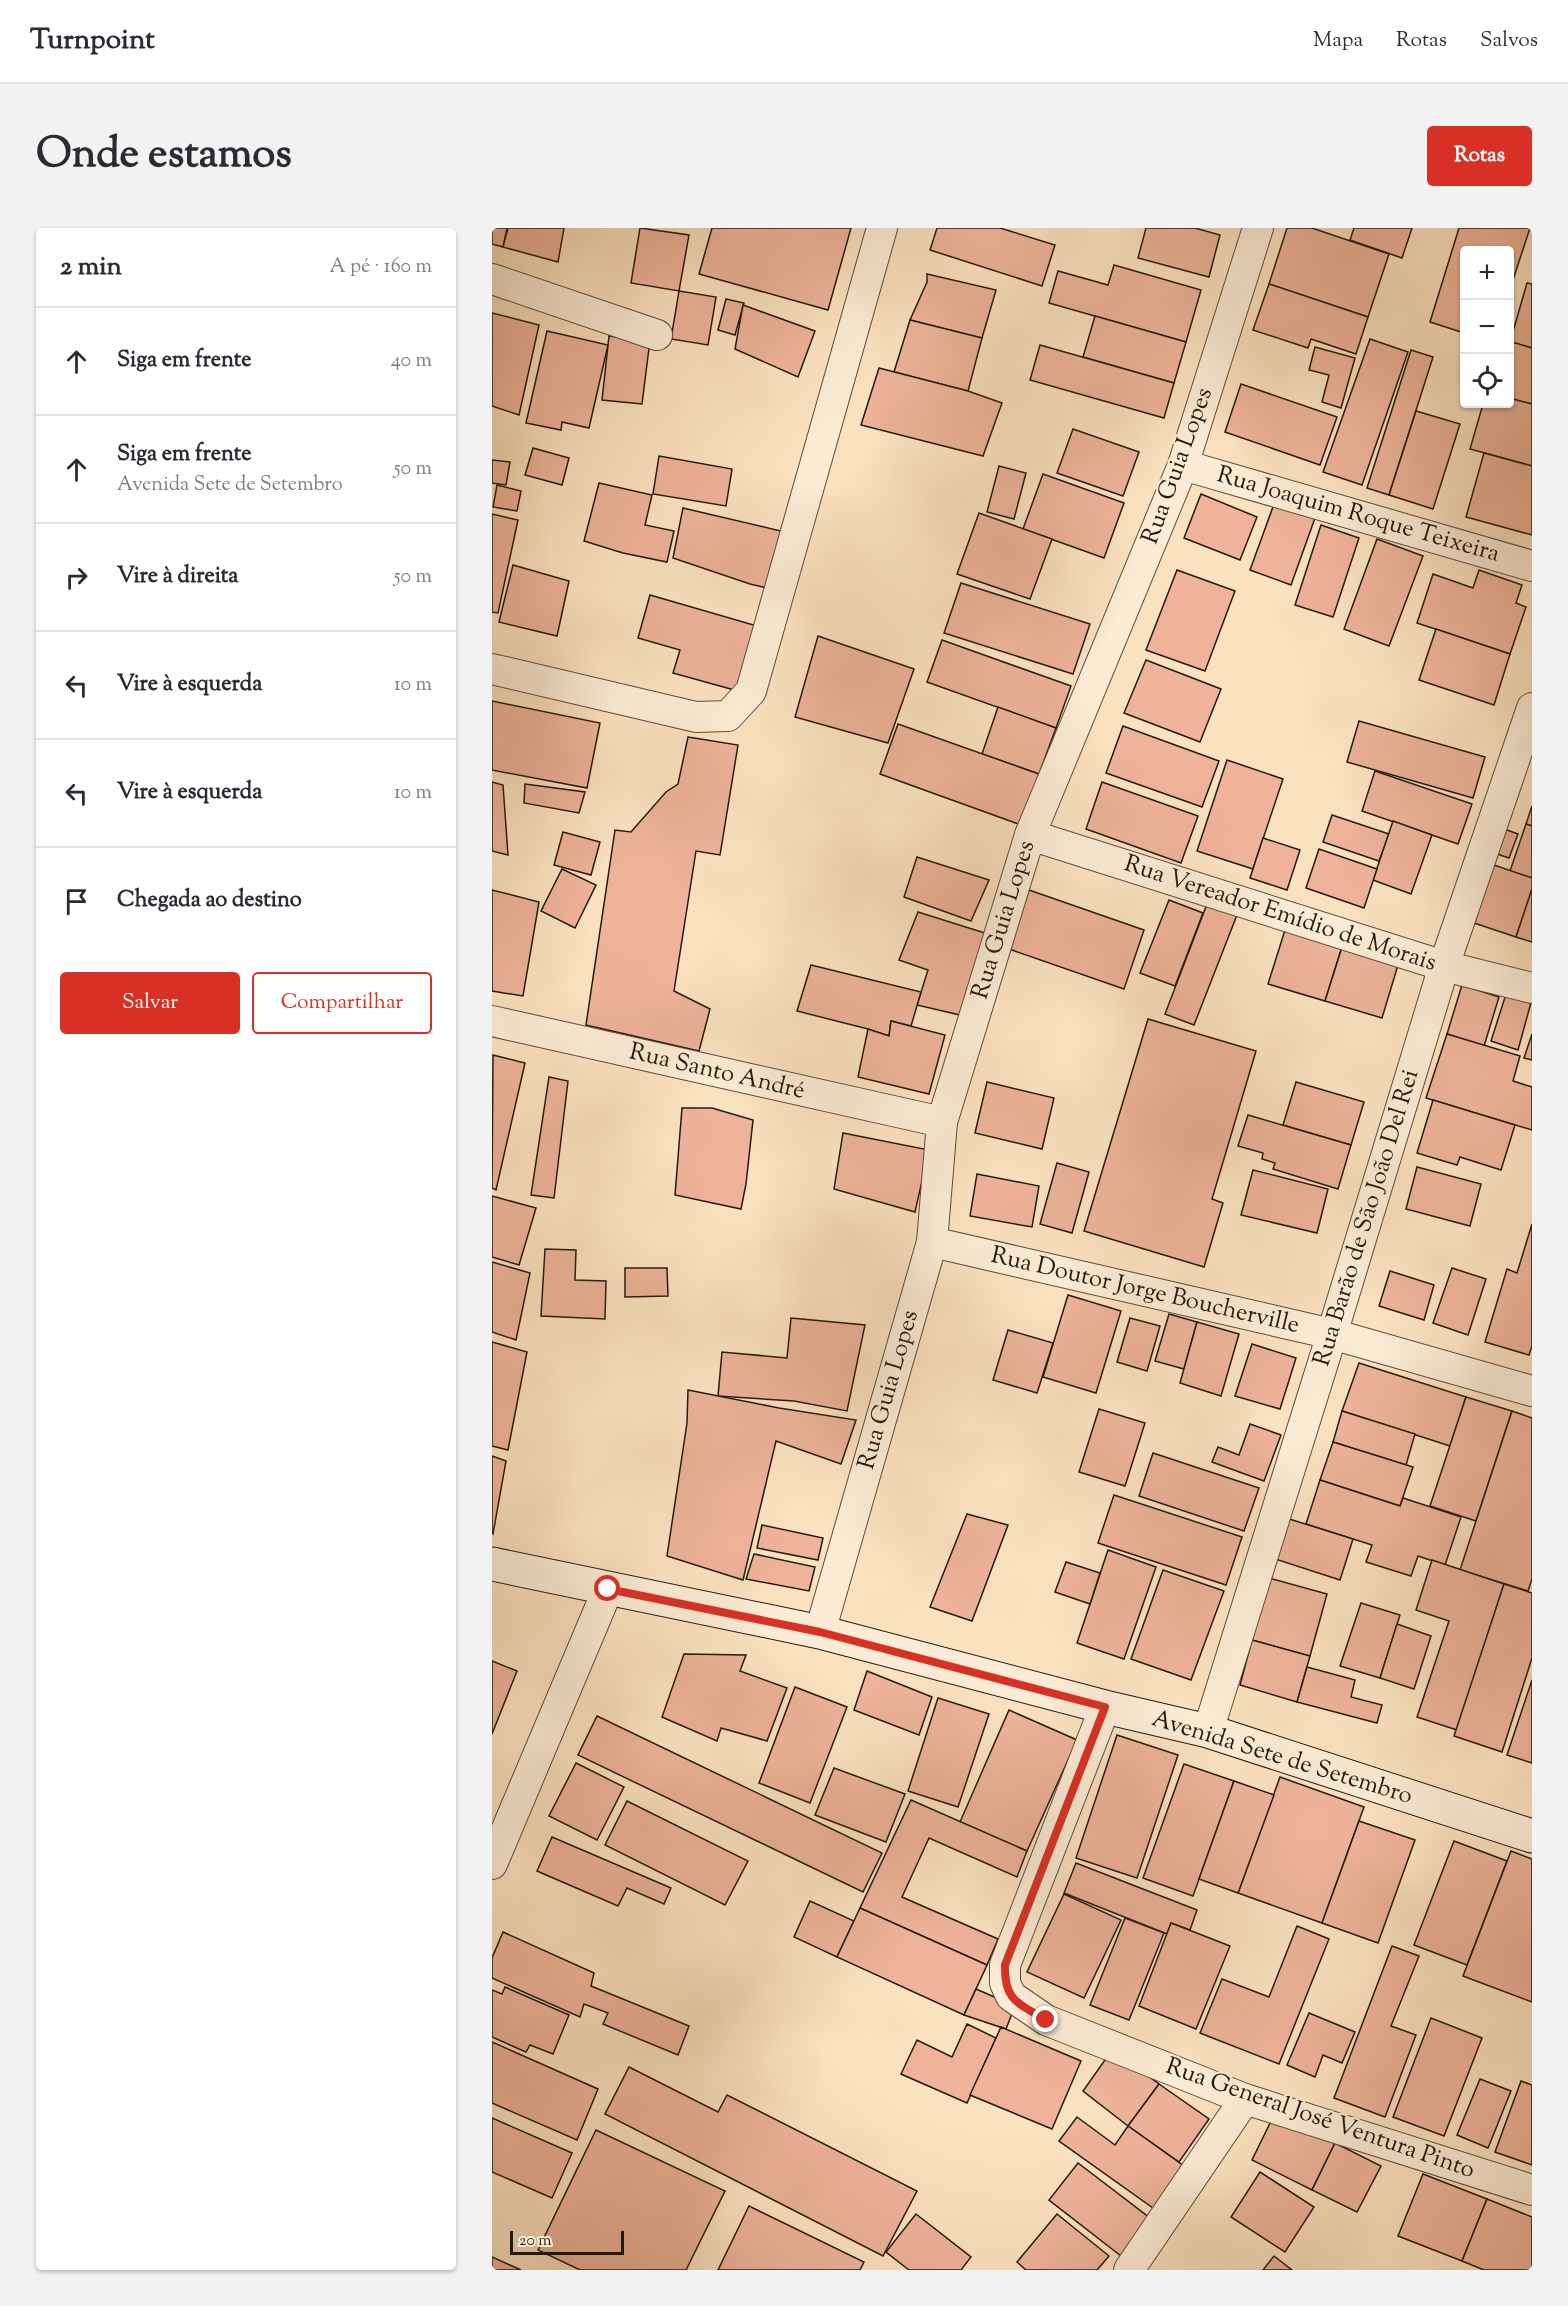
<!DOCTYPE html>
<html lang="pt">
<head>
<meta charset="utf-8">
<style>
  body { margin:0; font-family:"Sorts Mill Goudy",serif; background:#f2f2f3; color:#2b2b33 }
  .controls { position:absolute; right:18px; top:18px; display:grid; overflow:hidden; border-radius:6px; box-shadow:0 2px 4px #0004 }
  .controls button { width:54px; height:54px; display:grid; place-items:center; padding:0; border:0; border-bottom:2px solid #e1e1e2; background:#fff; color:#2b2b33; font:30px sans-serif }
  .scale { position:absolute; left:18px; bottom:15px; width:114px; box-sizing:border-box; padding-left:6px; border:3px solid #241911; border-top:0; font-size:16px; line-height:21px; white-space:nowrap; color:#241911; -webkit-text-stroke:4px #fcecd5; paint-order:stroke }
  .stop { position:absolute; width:18px; height:18px; margin:-14px; border:4px solid #d93025; border-radius:50%; background:#fff }
  .stop.end { background:#d93025; border-color:#fff; box-shadow:0 2px 6px #0008 }
  .list { margin:0; padding:0; list-style:none }
  h2 { display:flex; justify-content:space-between; align-items:center; height:78px; margin:0; padding:0 24px; font-size:26px }
  h2 small { font-size:20px; font-weight:400; color:#7c7c81 }
  .list li { display:grid; grid-template-columns:39px 1fr auto; gap:18px; align-items:center; box-sizing:border-box; height:108px; padding:0 24px; border-top:2px solid #e1e1e2 }
  .list b { display:block; font-size:22px; white-space:nowrap }
  .list p { margin:0; font-size:20px; white-space:nowrap; color:#7c7c81 }
  .list em { font-size:20px; font-style:normal; color:#7c7c81 }
  .actions { display:flex; gap:12px; padding:18px 24px }
  .actions a { flex:1; padding:14px 0; border:2px solid #d93025; border-radius:6px; text-align:center; font-size:21px; color:#d93025 }
  .actions .main { background:#d93025; color:#fff }
  .icon { flex:none; width:33px; height:33px; fill:none; stroke:currentColor; stroke-width:2; stroke-linecap:round; stroke-linejoin:round }
  .map { position:relative; flex:none; width:1040px; height:2042px; overflow:hidden; border-radius:6px }
  header { display:flex; align-items:center; gap:36px; box-sizing:border-box; height:84px; padding:0 30px; background:#fff; border-bottom:2px solid #e1e1e2 }
  header strong { font-size:28px }
  nav { display:flex; gap:33px; margin-inline-start:auto; font-size:21px }
  .intro { display:flex; align-items:center; justify-content:space-between; box-sizing:border-box; height:144px; padding:0 36px }
  h1 { margin:0; font-size:42px }
  .button { padding:15px 27px; border-radius:6px; background:#d93025; color:#fff; font-size:21px; font-weight:700 }
  main { display:flex; gap:36px; padding:0 36px }
  aside { flex:1; background:#fff; border-radius:6px; box-shadow:0 2px 4px #0004 }
  .map>svg:first-child { display:block }
  .building { fill:#eeb399; stroke:#241911; stroke-width:1.5 }
  .lines { fill:none; stroke-linecap:round; stroke-linejoin:round }
  .street-casing { stroke:#5a4b3c; stroke-width:32 }
  .secondary-casing { stroke:#241911; stroke-width:35 }
  .street { stroke:#fcecd5; stroke-width:30 }
  .secondary { stroke:#fcecd5; stroke-width:33 }
  .route { stroke:#d93025; stroke-width:8 }
  .labels { text-anchor:middle; dominant-baseline:central; stroke-width:4.5; stroke-linejoin:round; paint-order:stroke }
  .street-label { font-size:24px; fill:#241911; stroke:#fcecd5 }
</style>
</head>
<body>
<header>
<strong>Turnpoint</strong>
<nav><a>Mapa</a><a>Rotas</a><a>Salvos</a></nav>
</header>
<div class="intro"><h1>Onde estamos</h1><a class="button">Rotas</a></div>
<main>
<aside>
<h2>2 min<small>A pé · 160 m</small></h2>
<ul class="list">
<li><svg class="icon" aria-label="ahead" viewBox="0 0 24 24"><path d="M12 20V5M6 11l6-6 6 6"/></svg><div><b>Siga em frente</b></div><em>40 m</em></li>
<li><svg class="icon" aria-label="ahead" viewBox="0 0 24 24"><path d="M12 20V5M6 11l6-6 6 6"/></svg><div><b>Siga em frente</b><p>Avenida Sete de Setembro</p></div><em>50 m</em></li>
<li><svg class="icon" aria-label="right" viewBox="0 0 24 24"><path d="M7 20v-9h11M14 6l5 5-5 5"/></svg><div><b>Vire à direita</b></div><em>50 m</em></li>
<li><svg class="icon" aria-label="left" viewBox="0 0 24 24"><path d="M17 20v-9H6M10 6l-5 5 5 5"/></svg><div><b>Vire à esquerda</b></div><em>10 m</em></li>
<li><svg class="icon" aria-label="left" viewBox="0 0 24 24"><path d="M17 20v-9H6M10 6l-5 5 5 5"/></svg><div><b>Vire à esquerda</b></div><em>10 m</em></li>
<li><svg class="icon" aria-label="arrive" viewBox="0 0 24 24"><path d="M6 21V4h12l-3 4 3 4H6"/></svg><div><b>Chegada ao destino</b></div></li>
</ul>
<div class="actions"><a class="main">Salvar</a><a>Compartilhar</a></div>
</aside>
<div class="map">
<svg width="1040" height="2042" viewBox="0 0 1040 2042">
  <rect width="100%" height="100%" fill="#fbe2bf"/>
  <filter id="stains"><feTurbulence type="fractalNoise" baseFrequency=".00333" numOctaves="4"/><feColorMatrix values="0 0 0 0 .2 0 0 0 0 .09 0 0 0 0 .02 0 0 0 .5 -.17"/></filter>
  <radialGradient id="worn" r=".72"><stop offset=".6" stop-color="#630" stop-opacity="0"/><stop offset="1" stop-color="#630" stop-opacity=".3"/></radialGradient>
  <g class="building">
    <path d="M0,0H15L11,19L0,16Z"/>
    <path d="M16,0H72L66,34L11,19Z"/>
    <path d="M148,0L197,7L187,63L139,55Z"/>
    <path d="M220,0H359L336,82L207,46Z"/>
    <path d="M445,0H508L563,17L550,58L438,22Z"/>
    <path d="M654,0H703L728,7L717,49L646,30Z"/>
    <path d="M795,0H820L897,26L876,89L777,56Z"/>
    <path d="M862,0H920L910,30L858,12Z"/>
    <path d="M967,0H1038L1017,64V22H972V105L938,94Z"/>
    <path d="M622,37L709,62L694,114L557,75L566,43L616,57Z"/>
    <path d="M435,46L504,62L490,110L418,92L435,54Z"/>
    <path d="M1035,55L1040,56V120L1018,114Z"/>
    <path d="M777,56L876,89L864,126L819,111L816,120L761,102Z"/>
    <path d="M187,63L224,69L216,117L179,111Z"/>
    <path d="M234,71L252,75L243,107L226,102Z"/>
    <path d="M251,77L323,103L306,149L243,121Z"/>
    <path d="M0,85L47,97L27,187L0,178Z"/>
    <path d="M603,88L694,114L682,155L591,129Z"/>
    <path d="M418,92L490,110L476,163L402,144Z"/>
    <path d="M55,103L116,117L97,200L70,194L69,202L34,195Z"/>
    <path d="M117,108L158,112L150,176L110,172Z"/>
    <path d="M878,111L916,124L870,257L831,244Z"/>
    <path d="M1017,113L1040,120V176L1017,170Z"/>
    <path d="M548,117L682,155L672,190L538,152Z"/>
    <path d="M823,119L863,130L849,180L830,174L837,147L817,142Z"/>
    <path d="M919,122L941,129L897,267L875,260Z"/>
    <path d="M387,140L476,163L510,175L491,228L369,197Z"/>
    <path d="M749,156L845,189L828,237L733,204Z"/>
    <path d="M1017,170L1040,176V238L978,221L991,176H1017Z"/>
    <path d="M924,183L968,196L941,281L897,267Z"/>
    <path d="M581,201L647,224L631,268L565,245Z"/>
    <path d="M41,220L77,230L70,257L33,247Z"/>
    <path d="M992,225L1040,238V307L974,289Z"/>
    <path d="M167,228L240,241L234,278L161,266Z"/>
    <path d="M0,232L18,234L14,257L0,255Z"/>
    <path d="M507,238L534,245L522,291L495,284Z"/>
    <path d="M551,246L632,275L612,330L531,301Z"/>
    <path d="M107,255L160,267L153,297L182,303L175,334L131,325L92,313Z"/>
    <path d="M5,257L29,263L25,283L1,279Z"/>
    <path d="M709,266L765,289L748,332L692,310Z"/>
    <path d="M782,276L823,290L799,357L758,342Z"/>
    <path d="M191,280L293,304L279,361L258,356L181,330Z"/>
    <path d="M487,285L560,311L538,371L465,346Z"/>
    <path d="M0,286L26,292L6,385L0,384Z"/>
    <path d="M829,297L867,310L841,389L803,377Z"/>
    <path d="M885,311L931,328L897,418L852,401Z"/>
    <path d="M21,337L77,353L65,408L7,394Z"/>
    <path d="M685,342L743,363L713,443L654,422Z"/>
    <path d="M987,342L1030,357L1024,375L1034,379L1018,426L925,395L941,346L981,360Z"/>
    <path d="M469,355L598,396L581,446L452,405Z"/>
    <path d="M158,367L265,398L246,463L181,445L188,422L146,410Z"/>
    <path d="M944,401L1018,426L1002,477L927,452Z"/>
    <path d="M326,408L422,441L396,515L303,489Z"/>
    <path d="M450,412L579,458L564,500L435,454Z"/>
    <path d="M654,432L729,461L708,514L632,485Z"/>
    <path d="M0,473L108,495L95,560L0,542Z"/>
    <path d="M506,479L564,500L547,546L490,526Z"/>
    <path d="M867,493L993,529L981,570L855,534Z"/>
    <path d="M406,496L547,546L529,597L388,546Z"/>
    <path d="M631,498L727,533L710,579L614,545Z"/>
    <path d="M196,509L246,517L228,627L204,623L182,763L218,781L207,823L94,797L123,602L139,604L174,564L186,556Z"/>
    <path d="M735,532L791,551L761,641L705,623Z"/>
    <path d="M883,543L980,576L966,616L870,583Z"/>
    <path d="M0,554L11,557L16,627L0,623Z"/>
    <path d="M610,554L706,588L689,635L594,601Z"/>
    <path d="M33,556L93,564L87,585L32,575Z"/>
    <path d="M1040,578V598L1034,596Z"/>
    <path d="M840,587L897,606L887,633L831,614Z"/>
    <path d="M901,593L940,607L919,666L881,652Z"/>
    <path d="M1034,596L1040,598V650L1018,643Z"/>
    <path d="M1004,598L1026,606L1017,630L996,623Z"/>
    <path d="M71,604L108,614L99,647L62,637Z"/>
    <path d="M771,610L808,622L795,662L758,650Z"/>
    <path d="M827,621L885,641L872,680L814,660Z"/>
    <path d="M425,629L497,652L479,693L412,669Z"/>
    <path d="M1002,637L1040,650V661L1024,709L982,695Z"/>
    <path d="M70,641L104,657L83,700L49,683Z"/>
    <path d="M1040,661V714L1024,709Z"/>
    <path d="M0,662L47,674L31,768L0,763Z"/>
    <path d="M537,662L652,702L632,761L517,721Z"/>
    <path d="M677,672L711,685L683,758L648,745Z"/>
    <path d="M715,676L745,687L702,797L673,786Z"/>
    <path d="M426,684L496,706L468,787L425,777L436,742L407,732Z"/>
    <path d="M793,702L850,719L833,773L776,756Z"/>
    <path d="M850,719L906,737L890,790L833,773Z"/>
    <path d="M319,737L429,764L419,798L399,793L397,808L376,801L305,783Z"/>
    <path d="M970,757L1007,769L992,818L955,806Z"/>
    <path d="M1015,763L1040,771L1026,822L999,813Z"/>
    <path d="M656,791L764,823L720,971L731,975L712,1039L592,1003Z"/>
    <path d="M399,793L453,807L437,866L366,849L376,801L397,808Z"/>
    <path d="M955,806L1028,828L1021,853L1040,859V902L934,870Z"/>
    <path d="M1040,806V832L1032,830Z"/>
    <path d="M1,827L33,835L4,962L0,960Z"/>
    <path d="M57,849L76,853L62,970L39,967Z"/>
    <path d="M495,854L562,870L550,921L483,905Z"/>
    <path d="M804,854L872,874L859,917L791,897Z"/>
    <path d="M941,872L1023,897L1009,942L968,929L965,937L925,925Z"/>
    <path d="M190,880H220L261,892L254,956L249,981L183,967Z"/>
    <path d="M756,887L859,917L846,961L781,941L783,935L770,931L771,925L746,918Z"/>
    <path d="M351,905L437,922L423,984L342,961Z"/>
    <path d="M565,935L597,944L580,1005L548,996Z"/>
    <path d="M925,939L989,956L978,998L914,981Z"/>
    <path d="M761,942L836,961L825,1005L749,987Z"/>
    <path d="M485,946L547,958L540,999L478,988Z"/>
    <path d="M0,968L44,980L27,1037L0,1029Z"/>
    <path d="M1040,996V1118L1037,1127L993,1114L1015,1041L1025,1045Z"/>
    <path d="M53,1021L84,1022L83,1052L114,1053L113,1091L49,1088Z"/>
    <path d="M0,1034L38,1045L24,1112L0,1104Z"/>
    <path d="M133,1040H175L176,1068L133,1069Z"/>
    <path d="M960,1040L994,1051L976,1107L941,1095Z"/>
    <path d="M898,1043L942,1057L932,1092L887,1078Z"/>
    <path d="M576,1067L629,1083L604,1165L551,1149Z"/>
    <path d="M677,1086L705,1094L692,1141L663,1133Z"/>
    <path d="M299,1090L373,1097L355,1183L302,1173L226,1168L230,1124L295,1130Z"/>
    <path d="M638,1090L668,1098L655,1143L625,1134Z"/>
    <path d="M705,1094L747,1106L729,1168L688,1155Z"/>
    <path d="M516,1102L561,1115L545,1165L501,1152Z"/>
    <path d="M0,1114L35,1124L16,1222L0,1218Z"/>
    <path d="M760,1116L804,1130L788,1181L743,1168Z"/>
    <path d="M867,1135L974,1169L958,1218L850,1183Z"/>
    <path d="M196,1162L287,1180L364,1192L349,1236L284,1213L251,1352L175,1328L195,1195Z"/>
    <path d="M974,1169L1020,1183L984,1293L938,1278Z"/>
    <path d="M607,1181L653,1195L633,1258L587,1244Z"/>
    <path d="M850,1183L923,1206L914,1237L841,1214Z"/>
    <path d="M1020,1183L1040,1190V1351L1036,1363L968,1342Z"/>
    <path d="M758,1196L789,1207L772,1253L720,1234L726,1219L747,1227Z"/>
    <path d="M841,1214L921,1239L908,1278L828,1252Z"/>
    <path d="M661,1225L767,1260L752,1303L647,1268Z"/>
    <path d="M0,1228L14,1233L1,1306L0,1305Z"/>
    <path d="M828,1252L908,1278L911,1270L969,1289L953,1337L926,1328L919,1348L874,1334L880,1317L814,1296Z"/>
    <path d="M622,1267L750,1309L734,1357L606,1315Z"/>
    <path d="M475,1286L516,1297L480,1393L438,1379Z"/>
    <path d="M791,1289L861,1311L848,1352L777,1329Z"/>
    <path d="M270,1297L331,1310L326,1332L265,1320Z"/>
    <path d="M616,1322L664,1339L632,1431L585,1415Z"/>
    <path d="M262,1326L323,1339L317,1363L254,1351Z"/>
    <path d="M940,1332L1012,1356L965,1502L925,1489L957,1393L924,1382Z"/>
    <path d="M574,1334L608,1345L598,1376L563,1364Z"/>
    <path d="M671,1342L732,1363L699,1452L639,1431Z"/>
    <path d="M777,1350L835,1366L818,1428L760,1412Z"/>
    <path d="M1012,1356L1040,1365V1430L1010,1524L962,1508Z"/>
    <path d="M869,1375L908,1387L888,1450L848,1438Z"/>
    <path d="M905,1396L939,1408L922,1461L888,1450Z"/>
    <path d="M760,1412L818,1428L805,1474L748,1457Z"/>
    <path d="M192,1426L254,1427L248,1443L295,1460L275,1513L229,1500L225,1513L170,1489Z"/>
    <path d="M0,1433L25,1443L0,1506Z"/>
    <path d="M815,1439L863,1452L859,1469L890,1477L885,1495L805,1474Z"/>
    <path d="M375,1443L440,1469L427,1507L362,1482Z"/>
    <path d="M1040,1452V1535L1015,1527Z"/>
    <path d="M303,1459L355,1479L318,1575L267,1555Z"/>
    <path d="M446,1470L497,1486L466,1579L416,1563Z"/>
    <path d="M517,1482L585,1512L535,1623L468,1594Z"/>
    <path d="M105,1488L390,1625L371,1664L86,1527Z"/>
    <path d="M625,1507L686,1527L645,1650L584,1630Z"/>
    <path d="M84,1535L132,1559L105,1612L57,1588Z"/>
    <path d="M692,1536L742,1553L701,1668L651,1650Z"/>
    <path d="M342,1540L413,1566L394,1614L323,1587Z"/>
    <path d="M788,1549L872,1579L830,1695L746,1665Z"/>
    <path d="M742,1553L782,1567L746,1665L707,1651Z"/>
    <path d="M419,1572L535,1623L525,1649L437,1610L410,1669L506,1711L495,1737L368,1680Z"/>
    <path d="M135,1573L256,1633L233,1677L113,1617Z"/>
    <path d="M867,1593L923,1612L886,1715L830,1695Z"/>
    <path d="M60,1609L179,1660L172,1676L135,1660L126,1678L45,1643Z"/>
    <path d="M962,1613L1015,1633L975,1737L922,1717Z"/>
    <path d="M1019,1623L1040,1631V1774L971,1748Z"/>
    <path d="M584,1635L705,1682L698,1702L679,1695L675,1706L572,1665Z"/>
    <path d="M572,1666L629,1692L592,1770L535,1744Z"/>
    <path d="M318,1673L362,1693L345,1729L302,1709Z"/>
    <path d="M368,1680L495,1737L472,1787L345,1729Z"/>
    <path d="M633,1690L672,1705L637,1792L598,1777Z"/>
    <path d="M679,1695L738,1718L704,1801L647,1778Z"/>
    <path d="M805,1698L837,1711L787,1836L708,1805L730,1751L777,1769Z"/>
    <path d="M11,1704L102,1745L99,1758L197,1798L186,1827L111,1796L116,1785L92,1776L88,1789L0,1750V1730Z"/>
    <path d="M900,1718L927,1728L899,1798L924,1807L893,1889L842,1870Z"/>
    <path d="M13,1759L77,1787L61,1826L38,1817L34,1824L0,1809V1762L10,1766Z"/>
    <path d="M484,1761L523,1778L514,1801L472,1787Z"/>
    <path d="M817,1785L863,1804L850,1835L831,1827L823,1849L795,1837Z"/>
    <path d="M939,1790L990,1810L952,1908L901,1889Z"/>
    <path d="M475,1796L504,1810L475,1875L409,1846L425,1812L460,1829Z"/>
    <path d="M509,1799L589,1833L560,1901L478,1867Z"/>
    <path d="M0,1814L106,1861L85,1912L0,1875Z"/>
    <path d="M620,1822L667,1856L636,1898L591,1863Z"/>
    <path d="M137,1839L226,1884L235,1867L425,1963L391,2028L113,1886Z"/>
    <path d="M988,1851L1019,1863L996,1920L965,1907Z"/>
    <path d="M1029,1853L1040,1857V1937L1003,1924Z"/>
    <path d="M667,1856L717,1891L687,1934L636,1898Z"/>
    <path d="M783,1885L843,1915L820,1962L760,1932Z"/>
    <path d="M585,1889L623,1917L636,1898L692,1938L661,1980L567,1913Z"/>
    <path d="M0,1890L80,1925L60,1970L0,1944Z"/>
    <path d="M104,1902L233,1963L194,2042H88L46,2022Z"/>
    <path d="M843,1915L889,1938L865,1984L820,1962Z"/>
    <path d="M586,1935L658,1990L629,2028L557,1972Z"/>
    <path d="M768,1944L822,1979L793,2024L739,1989Z"/>
    <path d="M931,1946L995,1971L970,2033L906,2008Z"/>
    <path d="M995,1971L1040,1989V2042H992L970,2033Z"/>
    <path d="M257,1978L372,2034L368,2042H226Z"/>
    <path d="M424,1986L479,2029L469,2042H417L394,2024Z"/>
    <path d="M565,1986L617,2028L605,2042H534L525,2034Z"/>
    <path d="M782,2028L800,2042H771Z"/>
    <path d="M0,2029L29,2042H0Z"/>
  </g>
  <g class="lines">
    <defs>
      <g id="street">
        <path d="M0,51L165,107"/>
        <path d="M691,237L1040,338"/>
        <path d="M0,441L204,489L236,488L259,463L390,0"/>
        <path d="M538,607L952,738L1040,760"/>
        <path d="M0,793L450,894"/>
        <path d="M440,1014L840,1106L1040,1163"/>
        <path d="M328,1404L440,1014L450,894L538,607L691,237L766,0"/>
        <path d="M613,1479L513,1737V1755L519,1768L554,1792L753,1871L1040,1962"/>
        <path d="M716,1503L840,1106L952,738L1040,480"/>
        <path d="M0,1636L116,1361"/>
        <path d="M637,2042L753,1871"/>
      </g>
      <path id="secondary" d="M0,1336L328,1404L613,1479L716,1503L1040,1608"/>
    </defs>
    <use href="#street" class="street-casing"/>
    <use href="#secondary" class="secondary-casing"/>
    <use href="#street" class="street"/>
    <use href="#secondary" class="secondary"/>
  </g>
  <g class="lines">
    <path class="route" d="M116,1361L328,1404L613,1479L513,1737C512,1773 526,1775 554,1792"/>
  </g>
  <g class="labels">
    <g class="street-label">
      <text transform="translate(686 238) rotate(-70)">Rua Guia Lopes</text>
      <text transform="translate(866 287) rotate(16)">Rua Joaquim Roque Teixeira</text>
      <text transform="translate(788 686) rotate(18)">Rua Vereador Emídio de Morais</text>
      <text transform="translate(512 692) rotate(-73)">Rua Guia Lopes</text>
      <text transform="translate(225 844) rotate(13)">Rua Santo André</text>
      <text transform="translate(875 990) rotate(-73)">Rua Barão de São João Del Rei</text>
      <text transform="translate(653 1063) rotate(13)">Rua Doutor Jorge Boucherville</text>
      <text transform="translate(397 1162) rotate(-74)">Rua Guia Lopes</text>
      <text transform="translate(790 1530) rotate(17)">Avenida Sete de Setembro</text>
      <text transform="translate(828 1891) rotate(19)">Rua General José Ventura Pinto</text>
    </g>
  </g>
  <rect width="100%" height="100%" filter="url(#stains)"/>
  <rect width="100%" height="100%" fill="url(#worn)"/>
</svg>
<div class="controls">
<button>+</button>
<button>−</button>
<button><svg class="icon" aria-label="locate" viewBox="0 0 24 24"><circle cx="12" cy="12" r="6"/><path d="M12 2v4M12 18v4M2 12h4M18 12h4"/></svg></button>
</div>
<div class="scale">20 m</div>
<div class="stop" style="left:116px;top:1361px"></div>
<div class="stop end" style="left:554px;top:1792px"></div>
</div>
</main>
</body>
</html>
